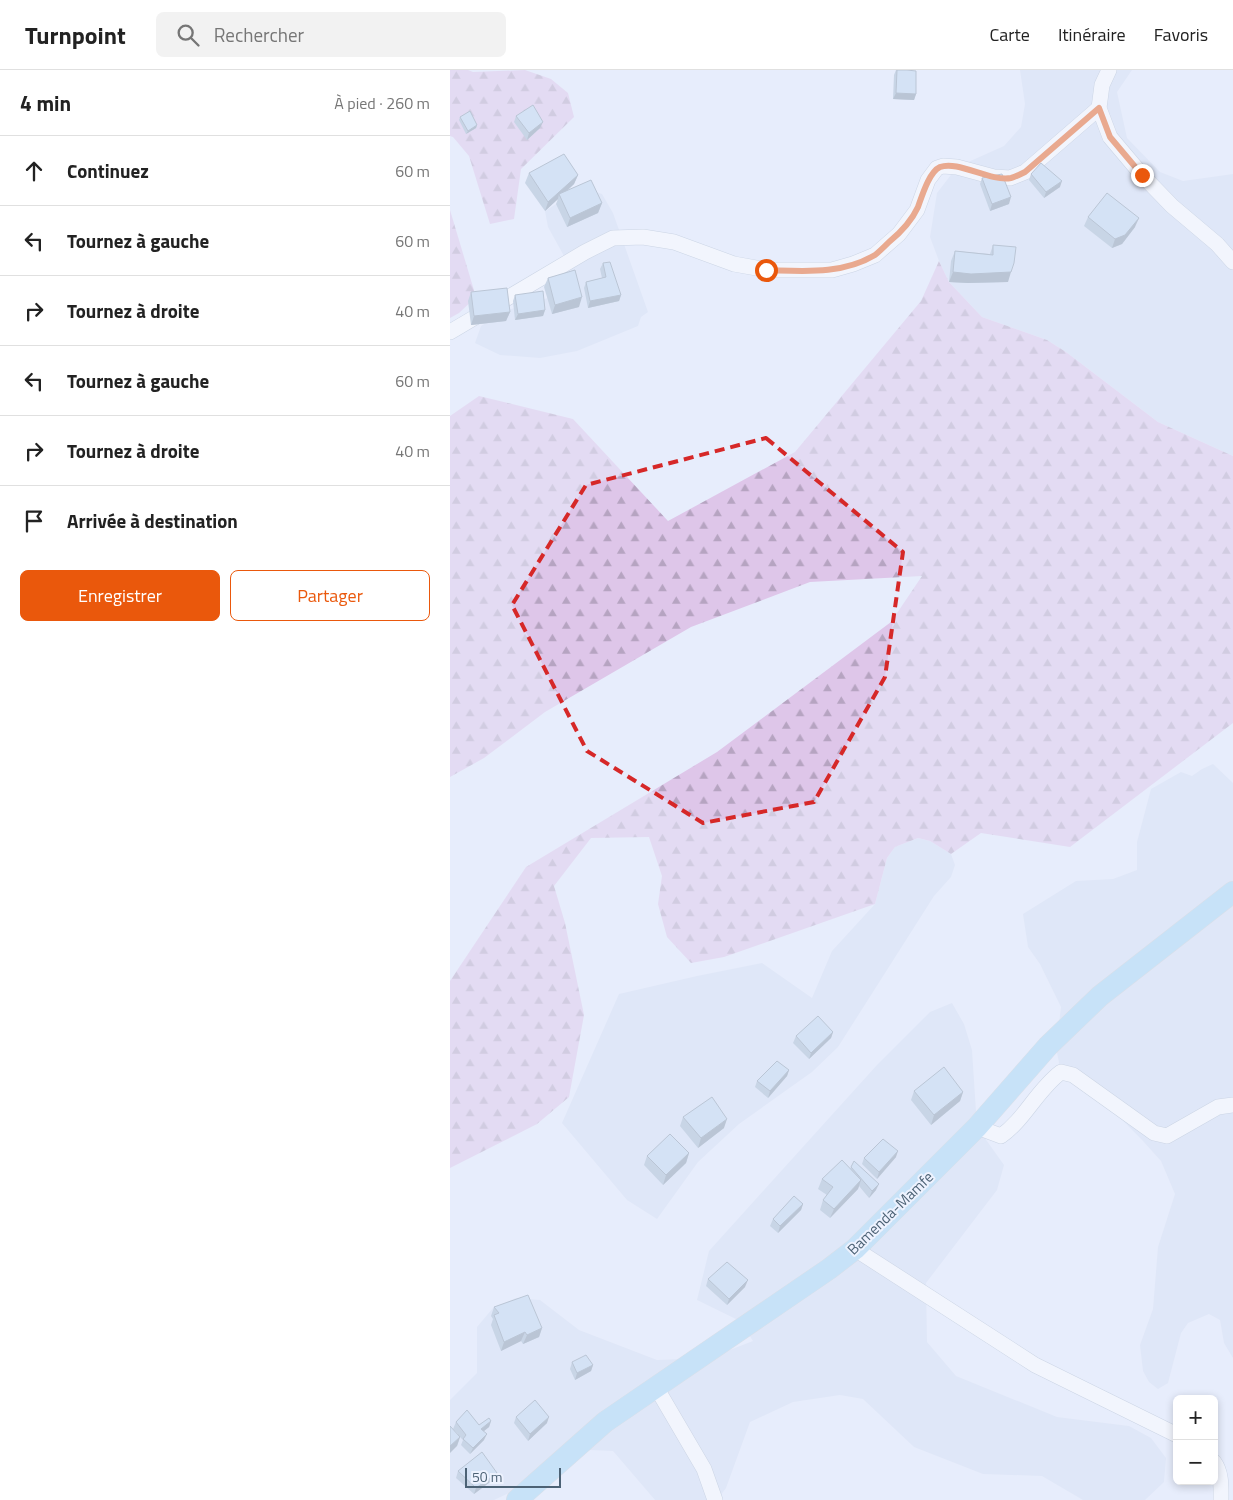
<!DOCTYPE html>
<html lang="fr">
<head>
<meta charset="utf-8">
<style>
  body { margin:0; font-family:"Titillium Web",sans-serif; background:#f2f2f2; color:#222 }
  .controls { position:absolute; right:15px; bottom:15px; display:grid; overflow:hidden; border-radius:8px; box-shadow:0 2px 8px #0003 }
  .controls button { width:45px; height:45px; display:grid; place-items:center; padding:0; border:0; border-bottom:1px solid #e0e0e0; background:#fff; color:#222; font:25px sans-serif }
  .scale { position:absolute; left:15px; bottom:12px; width:96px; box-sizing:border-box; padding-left:5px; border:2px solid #4c6275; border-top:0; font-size:14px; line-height:18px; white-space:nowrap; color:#4c6275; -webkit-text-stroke:4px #edf2fe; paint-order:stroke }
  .stop { position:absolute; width:15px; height:15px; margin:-11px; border:4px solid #ea580c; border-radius:50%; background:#fff }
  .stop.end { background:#ea580c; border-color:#fff; box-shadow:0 1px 5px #0008 }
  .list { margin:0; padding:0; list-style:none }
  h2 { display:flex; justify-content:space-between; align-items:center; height:65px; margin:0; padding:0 20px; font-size:21px }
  h2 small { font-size:16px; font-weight:400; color:#767676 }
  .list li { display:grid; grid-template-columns:32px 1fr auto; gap:15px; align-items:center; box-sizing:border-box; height:70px; padding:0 20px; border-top:1px solid #e0e0e0 }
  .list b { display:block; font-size:19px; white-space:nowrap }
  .list em { font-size:16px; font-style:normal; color:#767676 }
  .actions { display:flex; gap:10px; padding:15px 20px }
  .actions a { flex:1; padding:11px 0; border:1px solid #ea580c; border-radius:8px; text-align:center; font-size:18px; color:#ea580c }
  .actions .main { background:#ea580c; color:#fff }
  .icon { flex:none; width:28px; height:28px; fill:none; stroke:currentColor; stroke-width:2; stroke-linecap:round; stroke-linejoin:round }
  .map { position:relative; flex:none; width:783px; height:1430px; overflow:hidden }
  header { display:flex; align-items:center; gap:30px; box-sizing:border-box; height:70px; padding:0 25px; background:#fff; border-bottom:1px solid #e0e0e0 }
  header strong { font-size:24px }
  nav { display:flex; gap:28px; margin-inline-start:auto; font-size:18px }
  .search { width:350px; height:45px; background:#f2f2f2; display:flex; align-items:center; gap:12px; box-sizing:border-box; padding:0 18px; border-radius:8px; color:#767676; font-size:19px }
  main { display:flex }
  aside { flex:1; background:#fff }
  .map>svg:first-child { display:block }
  .residential { fill:#d6e0f3 }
  .forest { fill:url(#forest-firs) }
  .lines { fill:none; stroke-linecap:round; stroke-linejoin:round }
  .minor-casing { stroke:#aab9cb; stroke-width:16 }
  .highway-casing { stroke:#c6cdd3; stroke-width:22 }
  .minor { stroke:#fff; stroke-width:15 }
  .highway { stroke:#a0d6f4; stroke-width:21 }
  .wall { fill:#a3b8cd }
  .shaded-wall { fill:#8496a7 }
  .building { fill:#bdd6ee; stroke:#8496a7 }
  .route { stroke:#ea580c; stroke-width:6 }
  .marked { fill:none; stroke:#d62828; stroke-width:4; stroke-dasharray:10 6; stroke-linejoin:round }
  .labels { text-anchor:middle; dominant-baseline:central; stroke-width:4; stroke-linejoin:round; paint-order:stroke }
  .street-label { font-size:15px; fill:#4c6275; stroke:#edf2fe }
</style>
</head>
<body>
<header>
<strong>Turnpoint</strong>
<div class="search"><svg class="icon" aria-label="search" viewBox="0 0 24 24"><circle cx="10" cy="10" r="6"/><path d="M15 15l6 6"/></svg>Rechercher</div>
<nav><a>Carte</a><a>Itinéraire</a><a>Favoris</a></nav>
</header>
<main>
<aside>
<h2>4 min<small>À pied · 260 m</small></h2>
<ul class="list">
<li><svg class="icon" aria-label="ahead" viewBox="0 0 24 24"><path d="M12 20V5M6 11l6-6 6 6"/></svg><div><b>Continuez</b></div><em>60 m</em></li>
<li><svg class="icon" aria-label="left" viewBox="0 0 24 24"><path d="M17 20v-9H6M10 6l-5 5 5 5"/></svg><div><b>Tournez à gauche</b></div><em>60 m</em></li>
<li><svg class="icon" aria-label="right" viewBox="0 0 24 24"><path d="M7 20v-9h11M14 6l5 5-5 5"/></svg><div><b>Tournez à droite</b></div><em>40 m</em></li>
<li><svg class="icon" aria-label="left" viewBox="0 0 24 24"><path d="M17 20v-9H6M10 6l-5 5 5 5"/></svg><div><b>Tournez à gauche</b></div><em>60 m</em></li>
<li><svg class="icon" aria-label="right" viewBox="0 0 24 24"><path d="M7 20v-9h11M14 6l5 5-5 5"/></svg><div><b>Tournez à droite</b></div><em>40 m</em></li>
<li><svg class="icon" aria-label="arrive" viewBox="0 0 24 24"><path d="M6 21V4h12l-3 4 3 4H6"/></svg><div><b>Arrivée à destination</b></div></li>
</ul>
<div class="actions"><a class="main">Enregistrer</a><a>Partager</a></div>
</aside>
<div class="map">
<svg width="783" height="1430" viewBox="0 0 783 1430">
  <defs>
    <pattern id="forest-firs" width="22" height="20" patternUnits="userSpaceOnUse" patternTransform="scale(1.25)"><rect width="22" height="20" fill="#dec6e9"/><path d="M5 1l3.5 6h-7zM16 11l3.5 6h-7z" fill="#b6a4c1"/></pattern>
  </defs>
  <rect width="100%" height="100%" fill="#e7edfc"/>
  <g class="residential">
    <path d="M570,0H682L667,22L677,68L710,102L733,111L783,104V386L708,352L616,282L597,270L532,247L499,212L489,191L480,167L487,123L507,97L554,76L571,57L575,34Z"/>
    <path d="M137,119L152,124L163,143L198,242L191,247L188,256L127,281L90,288L50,285L25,273L31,256L55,241L101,227L124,208L114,186L98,157L95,141L106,134Z"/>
    <path d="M763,694L783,713V1288L774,1273L770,1250L759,1244L738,1253L731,1263L718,1313L708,1319L699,1312L693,1301L690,1275L703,1239L708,1177L725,1124L711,1091L693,1071L641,1018L611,1002L606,978L611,937L590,894L578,877L573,844L626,811L663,809L687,800V772L701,719L731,702L742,706L752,699Z"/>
    <path d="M468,768L480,771L501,784L505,795L501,807L484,826L388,977L362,1002L289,1054L248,1092L207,1149L177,1130L112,1053L169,924L247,906L312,893L362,928L382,881L425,834L437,788L445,777Z"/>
    <path d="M502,933L514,954L522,980L527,1057L554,1095L547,1120L476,1213L477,1272L506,1306L607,1347L679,1356L701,1368L716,1388L714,1412L695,1430H633L592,1406L533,1404L464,1377L413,1329L390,1325L343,1332L300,1352L276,1418L267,1430H205L163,1381L140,1380L91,1408L44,1430H0V1330L27,1303V1257L43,1238L66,1228L90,1230L129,1260L207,1290L259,1288L303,1271L290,1251L247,1230L259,1181L427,995L480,942Z"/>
  </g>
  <g class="forest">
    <path d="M0,0H18L23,2L75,0L101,9L118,23L124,47L71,99L64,149L40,154L19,86L3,67L0,66Z"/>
    <path d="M0,140L26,227L9,243L0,248Z"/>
    <path d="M489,191L499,212L532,247L597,270L616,282L708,352L783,386V653L620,777L531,763L501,784L480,771L468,768L445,777L437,788L425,834L274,887L241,893L217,867L208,834L212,806L199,767L141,768L104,816L115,853L134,945L119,1027L87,1054L0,1098V911L76,797L267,682L441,552L472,506L360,512L241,557L95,642L34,688L0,707V346L29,326L123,349L218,451L345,382L471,231Z"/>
  </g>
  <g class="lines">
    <defs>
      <g id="minor">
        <path d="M659,0L652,15L649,38L660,67L692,105L722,136L767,174L783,192"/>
        <path d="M0,262L135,182L163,168L193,167L224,172L284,194L317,200H382L403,194L425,185L449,164L467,140L478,110L487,98L493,96L507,97L544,107L560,108L575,102L649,38"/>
        <path d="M527,1057L551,1066C575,1049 587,1020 611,1002L623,1005L704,1063L717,1066L768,1037L783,1035"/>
        <path d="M405,1179L585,1295L727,1365"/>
        <path d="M206,1317L254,1399L265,1430"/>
        <path d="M764,1392C772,1403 771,1417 771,1430"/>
      </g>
      <path id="highway" d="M67,1430L155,1352L379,1199L405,1179L527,1057L598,976L650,926L783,822"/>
    </defs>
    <use href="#minor" class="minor-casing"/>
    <use href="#highway" class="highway-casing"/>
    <use href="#minor" class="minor"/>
    <use href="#highway" class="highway"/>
  </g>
  <g class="wall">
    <path d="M446,0H457L466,24L464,30L443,29L444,5Z"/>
    <path d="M66,46L90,58L77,70L64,52Z"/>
    <path d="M10,47L27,55L26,58L16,64L9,50Z"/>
    <path d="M79,103L128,105L124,114L117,121L152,133L148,143L117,157L106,134L108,129L95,141L75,113Z"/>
    <path d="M581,104L610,117L594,128L579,110Z"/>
    <path d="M532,108L559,134L540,141L530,114Z"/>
    <path d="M638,147L685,157L672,174L662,178L634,156Z"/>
    <path d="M543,175L558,212L518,213L499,212L501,191L505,181L540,184Z"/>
    <path d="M153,193L171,225L169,231L138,238L134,218L136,212L152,208L150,199Z"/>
    <path d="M98,208L129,237L102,244L94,217Z"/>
    <path d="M21,222L60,242L56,251L21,255L18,231Z"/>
    <path d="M65,225L95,240L93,246L65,250L63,231Z"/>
    <path d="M383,962L381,968L359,989L343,973L346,966Z"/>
    <path d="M339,1000L337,1006L318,1028L305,1017L307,1011Z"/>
    <path d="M464,1021L513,1022L510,1031L481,1055L461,1030Z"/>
    <path d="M233,1047L274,1058L248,1078L230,1056Z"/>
    <path d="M239,1083L236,1093L213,1115L194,1095L197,1086Z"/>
    <path d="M446,1087L427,1109L412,1094L414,1088Z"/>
    <path d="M401,1097L426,1120L419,1128L409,1116L408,1119L380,1148L370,1140L373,1130L377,1125L368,1119L372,1109L400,1099Z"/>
    <path d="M353,1134L351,1140L328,1163L320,1156L323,1149Z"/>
    <path d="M258,1209L295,1217L277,1235L256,1216Z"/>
    <path d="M44,1237L92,1258L89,1267L73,1274L71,1271L51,1281L41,1255L43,1249L41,1246Z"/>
    <path d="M122,1292L143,1295L141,1301L125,1310L120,1299Z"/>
    <path d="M66,1347L97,1353L78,1371L64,1353Z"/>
    <path d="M41,1351L39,1357L34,1361V1370L20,1384L11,1375L13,1370L10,1367L7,1376L8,1364L3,1359L6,1352L29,1355Z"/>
    <path d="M8,1401L44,1409L24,1424L6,1408Z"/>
  </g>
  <g class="shaded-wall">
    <path d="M446,23L466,24L464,30L443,29Z"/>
    <path d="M93,52L90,58L77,70L79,63Z"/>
    <path d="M27,55L26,58L16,64L18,61Z"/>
    <path d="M128,105L124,114L110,127L109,124L108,129L95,141L98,132Z"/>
    <path d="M612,111L610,117L594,128L596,122Z"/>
    <path d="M561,127L559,134L540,141L542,134Z"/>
    <path d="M152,133L148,143L117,157L120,148Z"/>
    <path d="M689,148L685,157L672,174L662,178L665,169Z"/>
    <path d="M503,202H561L558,212L518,213L499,212Z"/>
    <path d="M171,225L169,231L138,238L140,231Z"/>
    <path d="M132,227L129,237L102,244L105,235Z"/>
    <path d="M95,240L93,246L65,250L68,244Z"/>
    <path d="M60,242L56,251L21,255L24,246Z"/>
    <path d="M383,962L381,968L359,989L361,983Z"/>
    <path d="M339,1000L337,1006L318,1028L320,1021Z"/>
    <path d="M513,1022L510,1031L481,1055L484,1045Z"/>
    <path d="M277,1049L274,1058L248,1078L251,1068Z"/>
    <path d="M448,1081L446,1087L427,1109L429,1102Z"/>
    <path d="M239,1083L236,1093L213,1115L216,1105Z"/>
    <path d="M411,1110L408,1119L380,1148L384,1139Z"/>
    <path d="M429,1114L426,1120L419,1128L422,1121Z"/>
    <path d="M353,1134L351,1140L328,1163L330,1156Z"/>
    <path d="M298,1210L295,1217L277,1235L279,1229Z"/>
    <path d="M92,1258L89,1267L73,1274L77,1265Z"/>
    <path d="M75,1262L71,1271L51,1281L54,1272Z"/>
    <path d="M143,1295L141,1301L125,1310L127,1303Z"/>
    <path d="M99,1347L97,1353L78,1371L80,1364Z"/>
    <path d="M41,1351L39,1357L29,1365L31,1359Z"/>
    <path d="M37,1364L34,1370L20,1384L23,1378Z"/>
    <path d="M10,1367L7,1376L0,1383V1376Z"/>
    <path d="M47,1403L44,1409L24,1424L26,1418Z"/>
  </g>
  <g class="building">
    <path d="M447,0H457L466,1V24L446,23Z"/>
    <path d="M83,35L93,52L79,63L66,46Z"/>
    <path d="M20,41L27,55L18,61L10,47Z"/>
    <path d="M114,84L128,105L98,132L79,103Z"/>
    <path d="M591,93L612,111L596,122L581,104Z"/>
    <path d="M552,104L561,127L542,134L532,108Z"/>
    <path d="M141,110L152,133L120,148L109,124Z"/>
    <path d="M657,123L689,148L675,165L665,169L638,147Z"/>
    <path d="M543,175L566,177L564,193L561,202L521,204L503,202L505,181L543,185Z"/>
    <path d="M160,192L171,225L140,231L136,212L156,207L153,193Z"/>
    <path d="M125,200L132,227L105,235L98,208Z"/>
    <path d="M57,218L60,242L24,246L21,222Z"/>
    <path d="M93,221L95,240L68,244L65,225Z"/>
    <path d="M368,946L383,962L361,983L346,966Z"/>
    <path d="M327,991L339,1000L320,1021L307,1011Z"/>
    <path d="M494,997L513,1022L484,1045L464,1021Z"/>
    <path d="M262,1027L277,1049L251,1068L233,1047Z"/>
    <path d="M220,1064L239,1083L216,1105L197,1086Z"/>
    <path d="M433,1069L448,1081L429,1102L414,1088Z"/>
    <path d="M392,1090L411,1110L384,1139L373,1130L383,1117L372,1109Z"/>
    <path d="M404,1091L429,1114L422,1121L401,1097Z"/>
    <path d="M344,1126L353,1134L330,1156L323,1149Z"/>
    <path d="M277,1192L298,1210L279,1229L258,1209Z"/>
    <path d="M78,1225L92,1258L77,1265L75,1262L54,1272L44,1245L49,1243L44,1237Z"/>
    <path d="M136,1285L143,1295L127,1303L122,1292Z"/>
    <path d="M85,1330L99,1347L80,1364L66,1347Z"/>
    <path d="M17,1340L29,1355L39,1348L41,1351L31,1359L37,1364L23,1378L13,1369L16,1365L6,1352Z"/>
    <path d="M0,1356L10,1367L0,1376Z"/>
    <path d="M32,1382L47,1403L26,1418L8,1401Z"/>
  </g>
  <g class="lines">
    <path class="route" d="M316,200C353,201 392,205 425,185C430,181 435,176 439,172C450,163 462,150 468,137C472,126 479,102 490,97C508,90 540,112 561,108C565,107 571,104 575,102L649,38L660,67L692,105"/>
  </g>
  <path d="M0 0H783V1430H0ZM316,368L453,482L435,607L364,732L253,753L137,681L62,535L136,415Z" fill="#e7edfc" fill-opacity=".55" fill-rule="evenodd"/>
  <path class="marked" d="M316,368L453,482L435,607L364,732L253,753L137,681L62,535L136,415Z"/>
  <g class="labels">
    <g class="street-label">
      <text transform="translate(440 1143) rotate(-44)">Bamenda-Mamfe</text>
    </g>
  </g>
</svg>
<div class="controls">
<button>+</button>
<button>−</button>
</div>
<div class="scale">50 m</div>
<div class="stop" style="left:316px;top:200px"></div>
<div class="stop end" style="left:692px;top:105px"></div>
</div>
</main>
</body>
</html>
